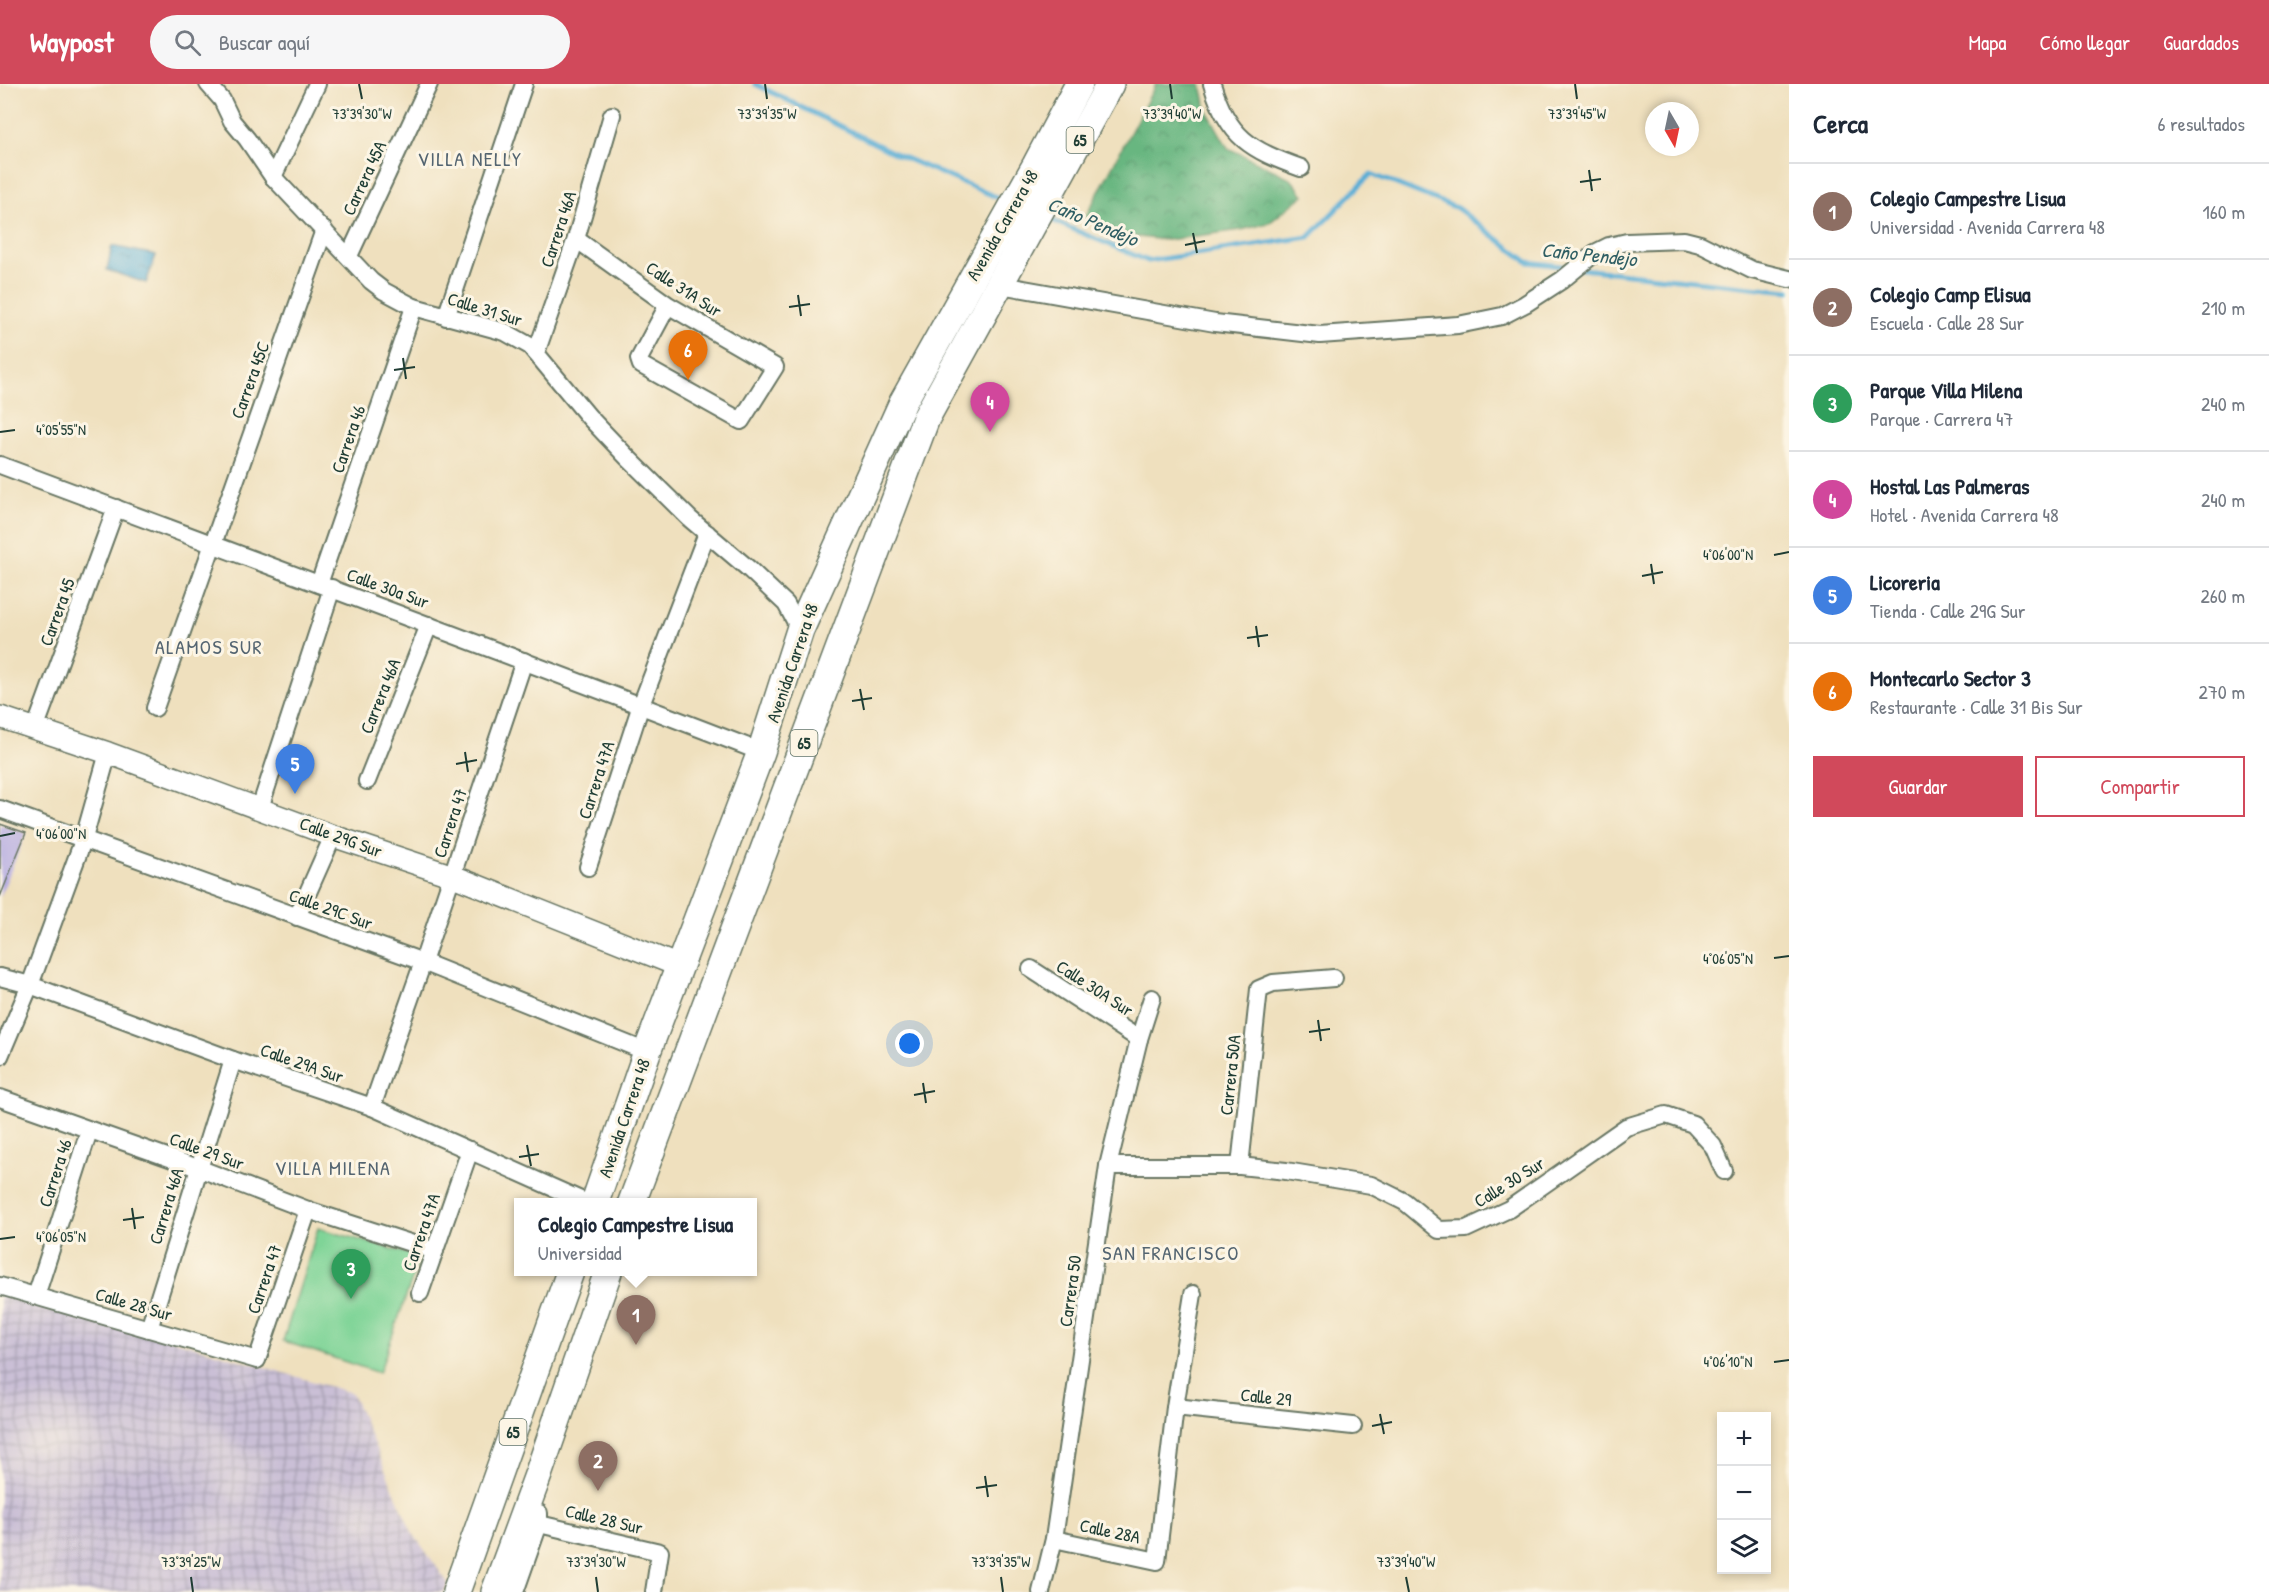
<!DOCTYPE html>
<html lang="es">
<head>
<meta charset="utf-8">
<style>
  body { margin:0; font-family:"Patrick Hand",sans-serif; background:#f6f6f7; color:#1f2937 }
  .controls { position:absolute; right:18px; bottom:18px; display:grid; overflow:hidden; border-radius:0px; box-shadow:0 3px 9px #0003 }
  .controls button { width:54px; height:54px; display:grid; place-items:center; padding:0; border:0; border-bottom:2px solid #e0e1e3; background:#fff; color:#1f2937; font:30px sans-serif }
  .compass { position:absolute; left:1645px; top:18px; width:54px; height:54px; border-radius:50%; background:#fff; box-shadow:0 3px 9px #0003; rotate:171deg }
  .you { position:absolute; left:910px; top:960px; width:21px; height:21px; margin:-15px; border:4px solid #fff; border-radius:50%; background:#1a73e8; box-shadow:0 0 0 9px #1a73e833 }
  .badge { display:grid; place-items:center; width:39px; height:39px; border-radius:50%; background:#d1495b; color:#fff; font-size:20px; font-weight:700 }
  .pin { position:absolute; translate:-50% -50px; filter:drop-shadow(0 2px 3px #0008) }
  .pin::after { content:''; position:absolute; top:32px; width:21px; height:18px; background:inherit; clip-path:polygon(0 0,100% 0,50% 100%) }
  .popup { position:absolute; left:514px; top:1114px; width:243px; height:78px; box-sizing:border-box; display:grid; place-content:center; border-radius:0px; background:#fff; filter:drop-shadow(0 2px 4px #0005); font-size:20px; white-space:nowrap; color:#747a83 }
  .popup b { font-size:22px; color:#1f2937 }
  .popup::after { content:''; position:absolute; left:50%; top:100%; margin-left:-12px; border:12px solid transparent; border-top-color:#fff }
  .list { margin:0; padding:0; list-style:none }
  h2 { display:flex; justify-content:space-between; align-items:center; height:78px; margin:0; padding:0 24px; font-size:26px }
  h2 small { font-size:20px; font-weight:400; color:#747a83 }
  .list li { display:grid; grid-template-columns:39px 1fr auto; gap:18px; align-items:center; box-sizing:border-box; height:96px; padding:0 24px; border-top:2px solid #e0e1e3 }
  .list b { display:block; font-size:22px; white-space:nowrap }
  .list p { margin:0; font-size:20px; white-space:nowrap; color:#747a83 }
  .list em { font-size:20px; font-style:normal; color:#747a83 }
  .actions { display:flex; gap:12px; padding:18px 24px }
  .actions a { flex:1; padding:14px 0; border:2px solid #d1495b; border-radius:0px; text-align:center; font-size:21px; color:#d1495b }
  .actions .main { background:#d1495b; color:#fff }
  .icon { flex:none; width:33px; height:33px; fill:none; stroke:currentColor; stroke-width:2; stroke-linecap:round; stroke-linejoin:round }
  .map { position:relative; flex:none; width:1789px; height:1508px; overflow:hidden }
  header { display:flex; align-items:center; gap:36px; box-sizing:border-box; height:84px; padding:0 30px; background:#d1495b; color:#fff }
  header strong { font-size:28px }
  nav { display:flex; gap:33px; margin-inline-start:auto; font-size:21px }
  .search { width:420px; height:54px; background:#f6f6f7; display:flex; align-items:center; gap:15px; box-sizing:border-box; padding:0 21px; border-radius:33px; color:#747a83; font-size:22px }
  main { display:flex }
  aside { flex:1; background:#fff }
  .map>svg:first-child { display:block }
  .industrial { fill:url(#industrial-grid) }
  .forest { fill:url(#forest-crowns); stroke:#437a5a; stroke-width:1.5 }
  .park { fill:#7fd497; stroke:#4f8866; stroke-width:1.5 }
  .water { fill:url(#water-ripples); stroke:#3c7584; stroke-width:1.5 }
  .lines { fill:none; stroke-linecap:round; stroke-linejoin:round }
  .stream { stroke:#59add5; stroke-width:5 }
  .building { fill:#b7aee1 }
  .minor-casing { stroke:#687664; stroke-width:20 }
  .tertiary-casing { stroke:#687664; stroke-width:24 }
  .primary-casing { stroke:#687664; stroke-width:30 }
  .minor { stroke:#fff; stroke-width:16 }
  .tertiary { stroke:#fff; stroke-width:21 }
  .primary { stroke:#fff; stroke-width:27 }
  .ticks { fill:none; stroke:#1f3d34; stroke-width:2 }
  .labels { text-anchor:middle; dominant-baseline:central; stroke-width:6; stroke-linejoin:round; paint-order:stroke }
  .shield { fill:#fcf5e5; stroke:#617469; stroke-width:1.5 }
  .shield-label { font-size:16px; font-weight:bold; fill:#1f3d34 }
  .street-label { font-size:18px; fill:#1f3d34; stroke:#fcf5e5 }
  .neighbourhood-label { font-size:20px; letter-spacing:1.5px; fill:#546571; stroke:#fcf5e5 }
  .water-label { font-size:20px; font-style:italic; fill:#305f64; stroke:#fcf5e5 }
  .ticks-label { font-size:15px; text-anchor:middle; fill:#1f3d34; stroke:#fcf5e5; stroke-width:6; stroke-linejoin:round; paint-order:stroke }
</style>
</head>
<body>
<header>
<strong>Waypost</strong>
<div class="search"><svg class="icon" aria-label="search" viewBox="0 0 24 24"><circle cx="10" cy="10" r="6"/><path d="M15 15l6 6"/></svg>Buscar aquí</div>
<nav><a>Mapa</a><a>Cómo llegar</a><a>Guardados</a></nav>
</header>
<main>
<div class="map">
<svg width="1789" height="1508" viewBox="0 0 1789 1508">
  <defs>
    <pattern id="industrial-grid" width="8" height="8" patternUnits="userSpaceOnUse" patternTransform="scale(1.5)"><rect width="8" height="8" fill="#cabfd6"/><path d="M0 4h8M4 0v8" fill="none" stroke="#a39cae"/></pattern>
    <pattern id="forest-crowns" width="20" height="18" patternUnits="userSpaceOnUse" patternTransform="scale(1.5)"><rect width="20" height="18" fill="#67b680"/><path d="M2 6a3 3 0 1 1 6 0M12 15a3 3 0 1 1 6 0" fill="none" stroke="#54956a"/></pattern>
    <pattern id="water-ripples" width="26" height="14" patternUnits="userSpaceOnUse" patternTransform="scale(1.5)"><rect width="26" height="14" fill="#59add5"/><path d="M2 4q2-2 4 0t4 0M15 11q2-2 4 0t4 0" fill="none" stroke="#498eae"/></pattern>
  </defs>
  <rect width="100%" height="100%" fill="#fcf5e5"/>
  <filter id="ink" filterUnits="userSpaceOnUse"><feTurbulence type="fractalNoise" baseFrequency=".0167" numOctaves="2"/><feDisplacementMap in="SourceGraphic" scale="12" xChannelSelector="R" yChannelSelector="G"/><feConvolveMatrix kernelMatrix="1 2 1 2 8 2 1 2 1" color-interpolation-filters="sRGB"/></filter>
  <filter id="wash" filterUnits="userSpaceOnUse"><feTurbulence type="fractalNoise" baseFrequency=".008" numOctaves="4" result="noise"/><feDisplacementMap in="SourceGraphic" scale="24" xChannelSelector="R" yChannelSelector="G"/><feGaussianBlur stdDeviation="1.35" result="paint"/><feColorMatrix in="noise" values="0 0 0 0 0 0 0 0 0 0 0 0 0 0 0 0 0 1.4 0 .05"/><feComposite in="paint" operator="in"/></filter>
  <g filter="url(#wash)">
    <rect width="100%" height="100%" fill="#efe0be"/>
    <path class="industrial" d="M0,1205L352,1309L412,1448L448,1499L444,1508H0Z"/>
    <path class="forest" d="M1156,0H1201L1206,25L1228,64L1290,94L1304,111L1269,139L1241,146L1167,156L1129,152L1085,134Z"/>
    <path class="park" d="M318,1144L420,1173L379,1289L283,1257Z"/>
    <path class="water" d="M112,162L156,171L146,199L107,186Z"/>
    <g class="lines">
      <g class="stream">
        <path d="M755,0L898,71L1008,118"/>
        <path d="M1044,133L1148,177L1309,153L1371,90L1457,124L1528,178L1570,183"/>
        <path d="M1582,185L1789,207"/>
      </g>
    </g>
    <g id="blocks">
      <path class="building" d="M0,740L26,749L0,813Z"/>
    </g>
  </g>
  <g filter="url(#ink)">
    <use href="#blocks" fill-opacity="0" stroke="#687664" stroke-width="1.5"/>
    <g class="lines">
      <defs>
        <g id="minor">
          <path d="M208,0L222,16L232,37L247,55L273,93L371,197L384,207L414,223L505,248L530,262L589,333L627,373L690,435L749,485L786,520L800,546"/>
          <path d="M1212,0C1228,54 1251,66 1301,84"/>
          <path d="M273,93L317,0"/>
          <path d="M576,155L668,221L775,283L741,337L641,281L639,275L668,221"/>
          <path d="M349,172L429,0"/>
          <path d="M1001,201L1215,239L1320,251L1458,241L1502,232L1525,220L1562,196L1595,169L1609,162L1627,158L1684,156L1700,160L1752,186L1789,195"/>
          <path d="M446,233L524,0"/>
          <path d="M536,269L576,155L612,31"/>
          <path d="M0,381C254,476 508,570 761,668"/>
          <path d="M319,500L414,223"/>
          <path d="M155,624L324,146"/>
          <path d="M35,645L116,424"/>
          <path d="M367,697L429,541"/>
          <path d="M260,724L332,504"/>
          <path d="M0,725L423,878L647,968"/>
          <path d="M588,783L641,621L707,449"/>
          <path d="M297,833L333,752"/>
          <path d="M1031,885L1139,955"/>
          <path d="M0,893L30,901L233,976L372,1023L585,1118"/>
          <path d="M0,972L30,901L84,754L108,669"/>
          <path d="M0,1014L198,1084L308,1126L435,1167"/>
          <path d="M372,1023L423,878L524,577"/>
          <path d="M1108,1082H1240L1286,1087L1371,1101L1405,1118L1439,1146L1466,1145L1509,1125L1626,1043L1666,1031L1693,1040L1713,1062L1724,1087"/>
          <path d="M1240,1082L1259,905L1273,899L1334,894"/>
          <path d="M0,1202L257,1276L308,1126"/>
          <path d="M420,1209L470,1066"/>
          <path d="M36,1212L89,1047"/>
          <path d="M149,1245L233,976"/>
          <path d="M1175,1323L1353,1342"/>
          <path d="M539,1440L660,1468L654,1508"/>
          <path d="M1054,1455L1157,1477L1175,1323L1193,1210"/>
          <path d="M515,1508L539,1440V1429"/>
          <path d="M1041,1508L1054,1455L1108,1082L1139,955L1152,914"/>
        </g>
        <path id="tertiary" d="M0,633L108,669L333,752L453,792L679,882"/>
        <g id="primary">
          <path d="M595,1118L647,968L761,668L800,546L903,318L1036,81L1079,0"/>
          <path d="M632,1118L926,334L1110,0"/>
          <path d="M456,1508L570,1188"/>
          <path d="M495,1508L538,1391L608,1188"/>
        </g>
      </defs>
      <use href="#minor" class="minor-casing"/>
      <use href="#tertiary" class="tertiary-casing"/>
      <use href="#primary" class="primary-casing"/>
      <use href="#minor" class="minor"/>
      <use href="#tertiary" class="tertiary"/>
      <use href="#primary" class="primary"/>
    </g>
  </g>
  <path class="ticks" d="M359,0L362,15M765,0L767,15M1170,0L1172,15M1575,0L1577,15M1589,86L1592,107M1580,98L1601,95M1193,149L1197,169M1185,161L1205,157M798,211L801,232M789,223L810,220M403,274L406,295M394,286L415,283M0,348L15,346M1774,471L1789,468M1651,480L1654,500M1642,492L1663,488M1256,542L1259,563M1247,554L1268,551M860,605L864,626M852,617L872,614M465,668L468,688M456,680L477,676M0,752L15,749M1774,874L1789,872M1318,936L1321,957M1309,948L1330,945M923,999L926,1019M914,1011L935,1007M527,1061L531,1082M519,1073L539,1070M132,1124L135,1145M123,1136L144,1133M0,1155L15,1153M1774,1278L1789,1276M1380,1330L1384,1350M1372,1342L1392,1338M985,1392L988,1413M976,1404L997,1401M191,1493L193,1508M596,1493L598,1508M1001,1493L1003,1508M1406,1493L1409,1508"/>
  <g class="labels">
    <g class="shield">
      <rect x="1066.5" y="43" width="27" height="26" rx="4.5"/>
      <rect x="790.5" y="646" width="27" height="26" rx="4.5"/>
      <rect x="499.5" y="1335" width="27" height="26" rx="4.5"/>
    </g>
    <g class="shield-label">
      <text x="1080" y="56">65</text>
      <text x="804" y="659">65</text>
      <text x="513" y="1348">65</text>
    </g>
    <g class="street-label">
      <text transform="translate(364 94) rotate(-65)">Carrera 45A</text>
      <text transform="translate(1002 141) rotate(-60)">Avenida Carrera 48</text>
      <text transform="translate(558 145) rotate(-72)">Carrera 46A</text>
      <text transform="translate(684 205) rotate(33)">Calle 31A Sur</text>
      <text transform="translate(485 225) rotate(17)">Calle 31 Sur</text>
      <text transform="translate(250 296) rotate(-70)">Carrera 45C</text>
      <text transform="translate(348 355) rotate(-71)">Carrera 46</text>
      <text transform="translate(388 504) rotate(20)">Calle 30a Sur</text>
      <text transform="translate(57 528) rotate(-70)">Carrera 45</text>
      <text transform="translate(792 579) rotate(-71)">Avenida Carrera 48</text>
      <text transform="translate(380 612) rotate(-68)">Carrera 46A</text>
      <text transform="translate(596 696) rotate(-72)">Carrera 47A</text>
      <text transform="translate(450 739) rotate(-72)">Carrera 47</text>
      <text transform="translate(341 753) rotate(20)">Calle 29G Sur</text>
      <text transform="translate(331 825) rotate(20)">Calle 29C Sur</text>
      <text transform="translate(1095 904) rotate(33)">Calle 30A Sur</text>
      <text transform="translate(302 979) rotate(19)">Calle 29A Sur</text>
      <text transform="translate(1230 991) rotate(-84)">Carrera 50A</text>
      <text transform="translate(624 1034) rotate(-71)">Avenida Carrera 48</text>
      <text transform="translate(207 1067) rotate(20)">Calle 29 Sur</text>
      <text transform="translate(55 1089) rotate(-72)">Carrera 46</text>
      <text transform="translate(1509 1098) rotate(-32)">Calle 30 Sur</text>
      <text transform="translate(166 1122) rotate(-73)">Carrera 46A</text>
      <text transform="translate(421 1148) rotate(-71)">Carrera 47A</text>
      <text transform="translate(264 1195) rotate(-71)">Carrera 47</text>
      <text transform="translate(1070 1207) rotate(-82)">Carrera 50</text>
      <text transform="translate(134 1220) rotate(16)">Calle 28 Sur</text>
      <text transform="translate(1266 1313) rotate(6)">Calle 29</text>
      <text transform="translate(604 1435) rotate(13)">Calle 28 Sur</text>
      <text transform="translate(1110 1447) rotate(12)">Calle 28A</text>
    </g>
    <g class="neighbourhood-label">
      <text x="470" y="74">VILLA NELLY</text>
      <text x="209" y="562">ALAMOS SUR</text>
      <text x="333" y="1083">VILLA MILENA</text>
      <text x="1171" y="1168">SAN FRANCISCO</text>
    </g>
    <g class="water-label">
      <text transform="translate(1093 137) rotate(23)">Caño Pendejo</text>
      <text transform="translate(1589 170) rotate(6)">Caño Pendejo</text>
    </g>
  </g>
  <g class="ticks-label">
    <text x="362" y="35">73°39'30"W</text>
    <text x="767" y="35">73°39'35"W</text>
    <text x="1172" y="35">73°39'40"W</text>
    <text x="1577" y="35">73°39'45"W</text>
    <text x="61" y="351">4°05'55"N</text>
    <text x="1728" y="476">4°06'00"N</text>
    <text x="61" y="755">4°06'00"N</text>
    <text x="1728" y="880">4°06'05"N</text>
    <text x="61" y="1158">4°06'05"N</text>
    <text x="1728" y="1283">4°06'10"N</text>
    <text x="191" y="1483">73°39'25"W</text>
    <text x="596" y="1483">73°39'30"W</text>
    <text x="1001" y="1483">73°39'35"W</text>
    <text x="1406" y="1483">73°39'40"W</text>
  </g>
</svg>
<div class="controls">
<button>+</button>
<button>−</button>
<button><svg class="icon" aria-label="layers" viewBox="0 0 24 24"><path d="M12 4l9 5-9 5-9-5zM3 14l9 5 9-5"/></svg></button>
</div>
<svg class="compass" viewBox="-18 -18 36 36"><path d="M0-13l5 13h-10z" fill="#e53935"/><path d="M0 13l5-13h-10z" fill="#747a83"/></svg>
<div class="you"></div>
<div class="pin badge" style="left:636px;top:1261px;background:#8d6e63">1</div>
<div class="popup"><b>Colegio Campestre Lisua</b>Universidad</div>
<div class="pin badge" style="left:598px;top:1407px;background:#8d6e63">2</div>
<div class="pin badge" style="left:351px;top:1215px;background:#2e9e5b">3</div>
<div class="pin badge" style="left:990px;top:348px;background:#d1479c">4</div>
<div class="pin badge" style="left:295px;top:710px;background:#3f7fe0">5</div>
<div class="pin badge" style="left:688px;top:296px;background:#e8710a">6</div>
</div>
<aside>
<h2>Cerca<small>6 resultados</small></h2>
<ul class="list">
<li><span class="badge" style="background:#8d6e63">1</span><div><b>Colegio Campestre Lisua</b><p>Universidad · Avenida Carrera 48</p></div><em>160 m</em></li>
<li><span class="badge" style="background:#8d6e63">2</span><div><b>Colegio Camp Elisua</b><p>Escuela · Calle 28 Sur</p></div><em>210 m</em></li>
<li><span class="badge" style="background:#2e9e5b">3</span><div><b>Parque Villa Milena</b><p>Parque · Carrera 47</p></div><em>240 m</em></li>
<li><span class="badge" style="background:#d1479c">4</span><div><b>Hostal Las Palmeras</b><p>Hotel · Avenida Carrera 48</p></div><em>240 m</em></li>
<li><span class="badge" style="background:#3f7fe0">5</span><div><b>Licoreria</b><p>Tienda · Calle 29G Sur</p></div><em>260 m</em></li>
<li><span class="badge" style="background:#e8710a">6</span><div><b>Montecarlo Sector 3</b><p>Restaurante · Calle 31 Bis Sur</p></div><em>270 m</em></li>
</ul>
<div class="actions"><a class="main">Guardar</a><a>Compartir</a></div>
</aside>
</main>
</body>
</html>
